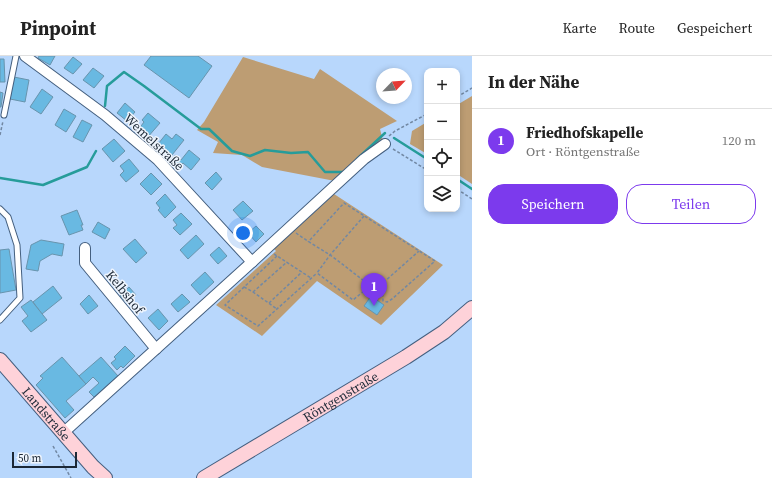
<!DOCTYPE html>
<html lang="de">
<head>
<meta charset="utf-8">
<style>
  body { margin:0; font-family:"Source Serif 4",serif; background:#f6f6f6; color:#222 }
  .controls { position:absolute; right:12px; top:12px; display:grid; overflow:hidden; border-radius:8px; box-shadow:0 2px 6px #0003 }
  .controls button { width:36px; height:36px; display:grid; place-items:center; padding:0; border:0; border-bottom:1px solid #e0e0e0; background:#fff; color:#222; font:20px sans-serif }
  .compass { position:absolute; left:376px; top:12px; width:36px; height:36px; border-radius:50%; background:#fff; box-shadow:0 2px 6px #0003; rotate:65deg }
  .scale { position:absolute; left:12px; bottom:10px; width:65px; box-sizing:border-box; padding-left:4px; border:2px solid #1c2836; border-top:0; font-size:11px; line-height:14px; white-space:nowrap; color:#1c2836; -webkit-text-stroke:3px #eff5fd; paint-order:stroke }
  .you { position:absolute; left:243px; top:177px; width:14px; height:14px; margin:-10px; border:3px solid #fff; border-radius:50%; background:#1a73e8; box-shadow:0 0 0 6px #1a73e833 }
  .badge { display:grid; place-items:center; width:26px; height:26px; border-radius:50%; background:#7c3aed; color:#fff; font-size:13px; font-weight:700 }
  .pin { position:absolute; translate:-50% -33px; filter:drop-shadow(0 1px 2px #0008) }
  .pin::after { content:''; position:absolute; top:21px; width:14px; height:12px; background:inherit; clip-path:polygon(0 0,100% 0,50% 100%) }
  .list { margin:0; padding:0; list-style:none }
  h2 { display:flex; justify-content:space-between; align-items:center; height:52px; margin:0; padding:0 16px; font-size:17px }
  h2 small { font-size:13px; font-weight:400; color:#767676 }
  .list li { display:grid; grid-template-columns:26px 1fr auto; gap:12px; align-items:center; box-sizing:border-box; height:64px; padding:0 16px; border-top:1px solid #e0e0e0 }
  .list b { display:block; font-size:15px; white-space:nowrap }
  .list p { margin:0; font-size:13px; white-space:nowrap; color:#767676 }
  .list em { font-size:13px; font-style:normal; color:#767676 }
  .actions { display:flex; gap:8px; padding:12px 16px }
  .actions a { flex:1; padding:9px 0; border:1px solid #7c3aed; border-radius:16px; text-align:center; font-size:14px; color:#7c3aed }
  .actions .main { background:#7c3aed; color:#fff }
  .icon { flex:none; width:22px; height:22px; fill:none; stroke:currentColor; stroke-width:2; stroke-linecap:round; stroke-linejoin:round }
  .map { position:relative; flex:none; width:472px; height:422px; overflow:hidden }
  header { display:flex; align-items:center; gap:24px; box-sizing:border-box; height:56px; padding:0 20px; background:#fff; border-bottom:1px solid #e0e0e0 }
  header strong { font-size:19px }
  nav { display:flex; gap:22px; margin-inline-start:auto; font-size:14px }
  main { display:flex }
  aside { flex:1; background:#fff }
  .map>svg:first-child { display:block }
  .green { fill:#bd9d73 }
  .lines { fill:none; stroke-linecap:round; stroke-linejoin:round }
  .stream { stroke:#269c9a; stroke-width:2.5 }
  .building { fill:#69b9e2; stroke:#6894ad }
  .lane-casing { stroke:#445f7f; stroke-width:7 }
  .street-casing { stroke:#445f7f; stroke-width:12 }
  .secondary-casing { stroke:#445f7f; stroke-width:16 }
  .path { stroke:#7288a3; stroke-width:1.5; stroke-dasharray:3 2; stroke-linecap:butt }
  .lane { stroke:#fff; stroke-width:5 }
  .street { stroke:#fff; stroke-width:10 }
  .secondary { stroke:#fed2d9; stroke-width:14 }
  .labels { text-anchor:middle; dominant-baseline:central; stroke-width:3; stroke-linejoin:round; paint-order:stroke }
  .street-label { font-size:13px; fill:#1c2836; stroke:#eff5fd }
</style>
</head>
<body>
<header>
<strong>Pinpoint</strong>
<nav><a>Karte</a><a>Route</a><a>Gespeichert</a></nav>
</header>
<main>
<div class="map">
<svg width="472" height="422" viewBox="0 0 472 422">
  <rect width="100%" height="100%" fill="#b8d7fc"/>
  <g class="green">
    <path d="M243,1L314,23L320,13L397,65L380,73L383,85L335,125L262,111L242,99L213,97L218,86L197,74L204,66Z"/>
    <path d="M472,40V128L457,118V49Z"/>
    <path d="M427,66V98L410,88L412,75Z"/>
    <path d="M334,138L443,209L381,269L317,225L262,280L216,249L276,195L274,193Z"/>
  </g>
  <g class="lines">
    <g class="stream">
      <path d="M105,50L107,30L124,16L144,30L201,73H209L232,95L250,100L265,94L291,97L308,96L325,116H343"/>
      <path d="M394,82L427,103"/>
      <path d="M357,103L385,77"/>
      <path d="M0,122L43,129L87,111L96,95"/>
      <path d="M457,123L472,133"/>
    </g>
  </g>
  <g class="building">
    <path d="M39,0H55L50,9L38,2Z"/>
    <path d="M151,0H198L212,10L189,42L144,9Z"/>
    <path d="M73,1L82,8L73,18L64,12Z"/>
    <path d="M0,3H4L5,26H0Z"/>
    <path d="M93,12L104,20L94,32L83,24Z"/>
    <path d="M14,21L29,24L25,46L10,43Z"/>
    <path d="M42,33L53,41L41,58L30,51Z"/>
    <path d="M0,36L3,37L1,51H0Z"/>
    <path d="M125,47L135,56L127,65L117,57Z"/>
    <path d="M64,53L76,60L66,76L55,69Z"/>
    <path d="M148,57L160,67L147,82L138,74L144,66L142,64Z"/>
    <path d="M82,64L92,69L83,86L73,81Z"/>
    <path d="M166,78L172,83L176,78L184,84L172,99L158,88Z"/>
    <path d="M114,83L125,95L113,106L102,93Z"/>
    <path d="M189,94L200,103L191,114L183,107L179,111L170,104L175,99L181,104Z"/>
    <path d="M129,103L139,115L126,126L120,119L124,115L120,110Z"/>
    <path d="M216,116L222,123L212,134L205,127Z"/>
    <path d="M151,117L162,128L151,139L140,128Z"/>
    <path d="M165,138L176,151L165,162L158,154L160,152L156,147Z"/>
    <path d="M243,145L253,155L242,164L233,154Z"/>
    <path d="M77,154L83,169H81L83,174L69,179L61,160Z"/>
    <path d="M181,157L192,168L180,179L173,172L177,169L173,164Z"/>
    <path d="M98,166L110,173L105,183L92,176Z"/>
    <path d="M256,170L264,178L256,186L248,177Z"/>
    <path d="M196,179L204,188L188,203L180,194Z"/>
    <path d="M135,183L147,197L136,207L123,193Z"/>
    <path d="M41,184L64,188L62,200L52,198L40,205L38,215L26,213L31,189Z"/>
    <path d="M219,191L227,200L218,208L210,199Z"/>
    <path d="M9,193L16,234L0,237V194Z"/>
    <path d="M205,216L214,226L200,239L191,229Z"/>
    <path d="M53,230L62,242L42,258L33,246Z"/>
    <path d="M129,231L136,239L127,247L120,240Z"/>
    <path d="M182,238L190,246L178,256L171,248Z"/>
    <path d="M89,239L98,250L88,258L80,248Z"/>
    <path d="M371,240L384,249L377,259L364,250Z"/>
    <path d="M31,244L47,264L31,276L22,265L28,260L21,251Z"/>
    <path d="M158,253L168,265L159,274L148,262Z"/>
    <path d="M125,290L135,300L123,312L121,310L117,314L111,307L116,303L114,301Z"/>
    <path d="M62,301L86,328L66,345L74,354L65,362L36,329L43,322L40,320Z"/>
    <path d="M101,301L118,320L94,341L89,336L99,327L93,321L86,328L79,320Z"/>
  </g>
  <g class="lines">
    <defs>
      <g id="lane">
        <path d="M4,59L16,0"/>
        <path d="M0,153L8,161L17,189L20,242L0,264"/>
      </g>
      <g id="street">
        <path d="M25,0L105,59L158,104L252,206L63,377"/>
        <path d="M85,192V207L156,293"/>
        <path d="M252,206L364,103L385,88"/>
      </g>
      <g id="secondary">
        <path id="s1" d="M0,304L93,411L105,422"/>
        <path id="s2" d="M204,422L406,301L444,276L472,252"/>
      </g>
    </defs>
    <use href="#lane" class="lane-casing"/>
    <use href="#street" class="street-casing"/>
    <use href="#secondary" class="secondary-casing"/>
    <g class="path">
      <path d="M457,41L472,32"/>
      <path d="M0,79L3,65"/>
      <path d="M389,80L395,75L427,58"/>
      <path d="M393,93L427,114"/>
      <path d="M457,133L472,143"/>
      <path d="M364,160L330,199L317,217L353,244L370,230"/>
      <path d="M296,177C307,185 319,192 330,199C348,212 365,226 383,240V245L387,246L392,243L435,205L344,147L308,186"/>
      <path d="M274,198L311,222"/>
      <path d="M277,200L225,249L258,270L317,217"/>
      <path d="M244,231L253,236L277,253"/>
      <path d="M376,233L419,195"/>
      <path d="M253,236L287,206"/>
      <path d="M269,247L302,216"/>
      <path d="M53,390L71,422"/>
    </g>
    <use href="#lane" class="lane"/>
    <use href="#street" class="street"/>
    <use href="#secondary" class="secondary"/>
  </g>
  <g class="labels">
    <g class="street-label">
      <text transform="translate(154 86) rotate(43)">Wemelstraße</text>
      <text transform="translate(125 236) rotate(51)">Kelbshof</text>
      <text stroke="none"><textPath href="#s2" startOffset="159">Röntgenstraße</textPath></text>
      <text stroke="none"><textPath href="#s1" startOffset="71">Landstraße</textPath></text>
    </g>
  </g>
</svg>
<div class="controls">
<button>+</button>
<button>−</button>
<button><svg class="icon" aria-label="locate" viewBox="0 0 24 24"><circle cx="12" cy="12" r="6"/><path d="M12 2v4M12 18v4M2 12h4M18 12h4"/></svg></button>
<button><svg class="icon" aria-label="layers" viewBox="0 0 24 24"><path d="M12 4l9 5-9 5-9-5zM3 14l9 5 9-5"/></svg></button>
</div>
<svg class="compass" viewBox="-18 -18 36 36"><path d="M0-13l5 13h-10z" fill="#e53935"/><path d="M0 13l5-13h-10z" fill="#767676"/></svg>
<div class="scale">50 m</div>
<div class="you"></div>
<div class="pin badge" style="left:374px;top:250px">1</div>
</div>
<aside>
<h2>In der Nähe<small></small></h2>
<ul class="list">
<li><span class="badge">1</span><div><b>Friedhofskapelle</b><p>Ort · Röntgenstraße</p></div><em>120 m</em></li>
</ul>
<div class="actions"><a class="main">Speichern</a><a>Teilen</a></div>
</aside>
</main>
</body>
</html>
